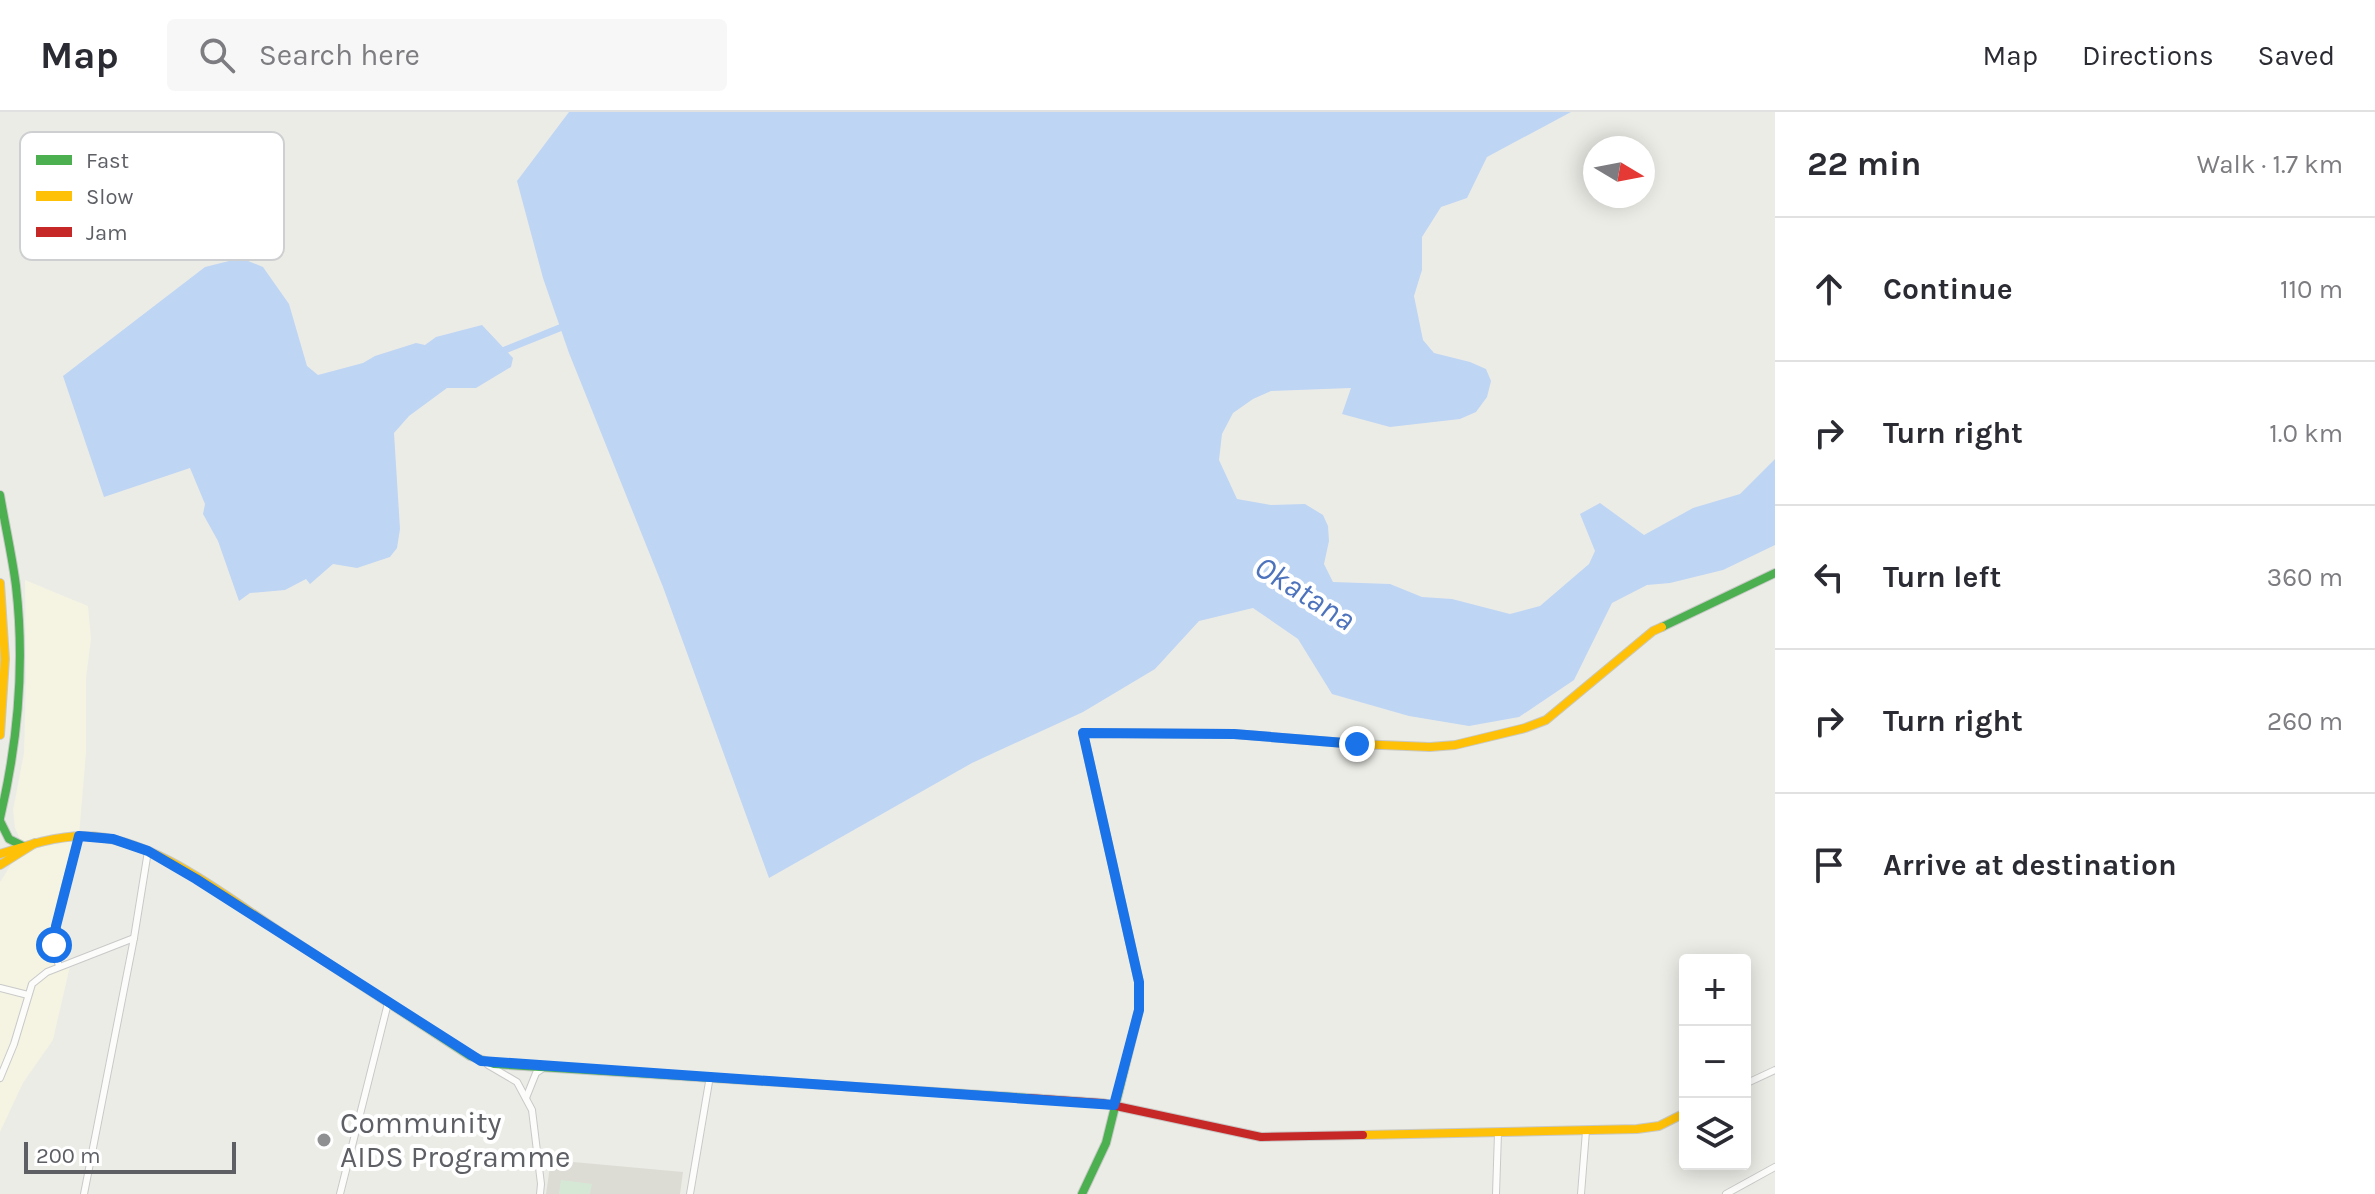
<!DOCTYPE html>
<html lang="en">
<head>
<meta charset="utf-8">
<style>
  body { margin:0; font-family:Karla,sans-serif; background:#f7f7f7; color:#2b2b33 }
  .controls { position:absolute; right:24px; bottom:24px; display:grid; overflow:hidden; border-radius:8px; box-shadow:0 4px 20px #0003 }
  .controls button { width:72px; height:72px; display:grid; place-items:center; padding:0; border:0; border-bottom:2px solid #e1e1e2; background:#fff; color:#2b2b33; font:40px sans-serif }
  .compass { position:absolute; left:1583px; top:24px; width:72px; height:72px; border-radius:50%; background:#fff; box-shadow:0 4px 20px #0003; rotate:100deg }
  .scale { position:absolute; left:24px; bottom:20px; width:212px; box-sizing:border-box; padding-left:8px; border:4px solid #5d5f65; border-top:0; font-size:22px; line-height:28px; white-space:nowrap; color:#5d5f65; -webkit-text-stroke:6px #fff; paint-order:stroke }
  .stop { position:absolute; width:24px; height:24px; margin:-18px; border:6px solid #1a73e8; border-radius:50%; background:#fff }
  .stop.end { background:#1a73e8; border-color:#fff; box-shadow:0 2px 8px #0008 }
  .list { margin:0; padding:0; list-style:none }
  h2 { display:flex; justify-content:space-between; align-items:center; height:104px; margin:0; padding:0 32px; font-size:34px }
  h2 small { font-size:26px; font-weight:400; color:#7c7c81 }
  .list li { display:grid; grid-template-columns:52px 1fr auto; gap:24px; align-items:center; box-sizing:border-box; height:144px; padding:0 32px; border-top:2px solid #e1e1e2 }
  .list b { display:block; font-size:30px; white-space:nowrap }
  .list em { font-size:26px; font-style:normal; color:#7c7c81 }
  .icon { flex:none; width:44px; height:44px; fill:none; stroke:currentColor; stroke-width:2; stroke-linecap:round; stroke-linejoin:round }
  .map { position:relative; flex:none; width:1775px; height:1082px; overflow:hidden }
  header { display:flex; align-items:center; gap:48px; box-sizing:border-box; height:112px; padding:0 40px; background:#fff; border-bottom:2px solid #e1e1e2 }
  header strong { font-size:38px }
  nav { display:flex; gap:44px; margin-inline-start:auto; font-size:28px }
  .search { width:560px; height:72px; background:#f7f7f7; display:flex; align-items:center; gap:20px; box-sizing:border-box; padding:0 28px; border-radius:8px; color:#7c7c81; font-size:30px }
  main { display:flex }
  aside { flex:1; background:#fff }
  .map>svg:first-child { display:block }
  .commercial { fill:#f5f3e2 }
  .education { fill:#dcdcd5 }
  .green { fill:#d5e8d6 }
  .water { fill:#bed5f4 }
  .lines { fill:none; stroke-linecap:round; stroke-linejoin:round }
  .canal { stroke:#bed5f4; stroke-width:7 }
  .street-casing { stroke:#c9c9c9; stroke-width:8 }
  .fast-casing { stroke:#c8c9c7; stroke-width:10 }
  .slow-casing { stroke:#c8c9c7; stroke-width:10 }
  .jam-casing { stroke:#c8c9c7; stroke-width:10 }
  .street { stroke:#fcfcfb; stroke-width:6 }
  .fast { stroke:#4caf50; stroke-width:8 }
  .slow { stroke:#ffc107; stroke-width:8 }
  .jam { stroke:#c62828; stroke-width:8 }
  .route { stroke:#1a73e8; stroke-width:10 }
  .poi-dot { fill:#8f9092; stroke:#fff; stroke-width:3 }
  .labels { text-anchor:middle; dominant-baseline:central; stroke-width:8; stroke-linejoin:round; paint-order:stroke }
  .poi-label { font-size:30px; fill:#5d5f65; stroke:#fff; text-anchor:start }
  .water-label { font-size:32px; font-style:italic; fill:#4d73bd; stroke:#fff }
  .key { fill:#fff; stroke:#cecfd1; stroke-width:2 }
  .key-label { font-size:22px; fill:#5d5f65 }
</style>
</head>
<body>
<header>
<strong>Map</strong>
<div class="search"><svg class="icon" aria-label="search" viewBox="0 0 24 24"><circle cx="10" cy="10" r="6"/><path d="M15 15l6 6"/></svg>Search here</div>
<nav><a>Map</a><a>Directions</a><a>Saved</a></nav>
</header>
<main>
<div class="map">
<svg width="1775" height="1082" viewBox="0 0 1775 1082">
  <rect width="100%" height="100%" fill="#ecece7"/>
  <path class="commercial" d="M25,468L88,494L91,527L86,566V641L79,724L54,832L71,850L53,928L23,971L0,1020V770L23,734L15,716L13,698L24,641L26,564Z"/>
  <path class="education" d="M551,1048L683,1060L680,1082H546Z"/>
  <path class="green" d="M561,1068L592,1072L590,1082H559Z"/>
  <g class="water">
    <path d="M569,0H1571L1487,45L1467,86L1441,95L1422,125V158L1414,184L1423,228L1434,241L1470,250L1486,257L1491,269L1487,285L1476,300L1460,307L1390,315L1342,302L1351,276L1271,279L1253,287L1233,301L1222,322L1219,348L1237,387L1271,393L1305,392L1323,403L1328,414L1329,429L1324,452L1333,470L1390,472L1422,485L1452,487L1510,502L1540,494L1589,452L1595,439L1580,402L1600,391L1644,423L1693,396L1740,382L1775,347V433L1723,458L1670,471L1647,473L1612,491L1574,568L1519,605L1469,614L1409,604L1332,582L1298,527L1253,496L1199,509L1155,557L1083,600L972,651L769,766L663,475L569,241L543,166L517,69Z"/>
    <path d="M241,146L263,155L289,192L307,254L318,263L363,251L375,244L416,231L425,233L436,225L482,213L513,246L511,255L476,276H447L409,304L394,321L400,417L397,436L390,445L357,456L333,452L310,472L306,467L285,478L250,481L239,489L218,429L203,402L205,392L190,356L104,385L63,264L205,155Z"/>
  </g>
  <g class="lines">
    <path class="canal" d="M505,238L567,213"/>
    <defs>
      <g id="street">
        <path d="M59,854C47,820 70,760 79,724"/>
        <path d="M0,876L28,883"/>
        <path d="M488,953L517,970L532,998L541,1072L540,1082"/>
        <path d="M0,966L14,932L32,872L47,860L134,826"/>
        <path d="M1745,972L1775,958"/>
        <path d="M526,986L536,961L545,955"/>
        <path d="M84,1082L134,826L148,739"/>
        <path d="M340,1082L388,891"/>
        <path d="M690,1082L710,964"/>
        <path d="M1496,1082L1498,1021"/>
        <path d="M1581,1082L1586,1019"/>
        <path d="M1726,1082L1775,1055"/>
      </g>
      <g id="fast">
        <path d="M0,383C5,413 12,443 16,474C25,552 18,630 0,706"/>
        <path d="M1662,515L1775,461"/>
        <path d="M0,709L9,727L23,734"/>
        <path d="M283,822L470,944L494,952L1029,986"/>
        <path d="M1082,1082L1106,1031L1139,898V870L1083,621H1089"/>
      </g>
      <g id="slow">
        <path d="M0,471L5,547L0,623"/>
        <path d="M1089,621L1234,622L1357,632L1430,635L1455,633L1525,616L1546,608L1653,519L1662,515"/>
        <path d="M0,742C28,733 56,724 85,724C154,725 226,785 283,822"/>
        <path d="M0,753L35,731"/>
        <path d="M1363,1023L1637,1017L1659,1014L1685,1001"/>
      </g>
      <path id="jam" d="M1029,986L1102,991L1261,1025L1363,1023"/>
    </defs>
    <use href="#street" class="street-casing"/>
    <use href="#fast" class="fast-casing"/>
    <use href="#slow" class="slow-casing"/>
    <use href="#jam" class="jam-casing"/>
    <use href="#street" class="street"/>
    <use href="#fast" class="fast"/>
    <use href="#slow" class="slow"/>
    <use href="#jam" class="jam"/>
  </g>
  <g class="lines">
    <path class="route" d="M54,833L56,814L79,724L113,727L148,739L196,767L481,949L1114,993L1139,898V870L1083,621L1234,622L1357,632"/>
  </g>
  <circle class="poi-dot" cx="324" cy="1028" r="8"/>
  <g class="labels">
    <g class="poi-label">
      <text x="340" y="1011">Community<tspan x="340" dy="34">AIDS Programme</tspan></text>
    </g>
    <g class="water-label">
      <text transform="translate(1305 481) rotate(32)">Okatana</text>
    </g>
  </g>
  <rect x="20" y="20" width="264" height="128" rx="12" class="key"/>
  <rect x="36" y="43" width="36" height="10" fill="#4caf50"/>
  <rect x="36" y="79" width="36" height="10" fill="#ffc107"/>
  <rect x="36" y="115" width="36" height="10" fill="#c62828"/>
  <g class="key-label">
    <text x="86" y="56">Fast</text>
    <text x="86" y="92">Slow</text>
    <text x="86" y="128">Jam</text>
  </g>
</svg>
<div class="controls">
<button>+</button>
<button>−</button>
<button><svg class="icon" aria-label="layers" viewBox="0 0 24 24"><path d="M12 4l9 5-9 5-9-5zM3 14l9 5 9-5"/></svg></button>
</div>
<svg class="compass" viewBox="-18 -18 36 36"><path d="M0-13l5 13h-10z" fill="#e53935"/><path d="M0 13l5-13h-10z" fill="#7c7c81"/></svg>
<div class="scale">200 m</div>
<div class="stop" style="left:54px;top:833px"></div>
<div class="stop end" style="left:1357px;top:632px"></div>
</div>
<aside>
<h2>22 min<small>Walk · 1.7 km</small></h2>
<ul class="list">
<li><svg class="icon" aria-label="ahead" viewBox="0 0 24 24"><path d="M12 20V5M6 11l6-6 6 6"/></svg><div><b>Continue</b></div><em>110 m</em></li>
<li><svg class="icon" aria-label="right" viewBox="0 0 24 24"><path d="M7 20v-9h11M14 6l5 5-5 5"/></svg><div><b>Turn right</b></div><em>1.0 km</em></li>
<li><svg class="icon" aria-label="left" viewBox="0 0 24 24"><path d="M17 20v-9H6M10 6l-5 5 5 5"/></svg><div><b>Turn left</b></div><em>360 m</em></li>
<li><svg class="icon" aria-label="right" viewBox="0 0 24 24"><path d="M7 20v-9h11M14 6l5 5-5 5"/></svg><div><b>Turn right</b></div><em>260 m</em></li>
<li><svg class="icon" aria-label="arrive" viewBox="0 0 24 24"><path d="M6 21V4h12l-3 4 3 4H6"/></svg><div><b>Arrive at destination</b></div></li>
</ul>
</aside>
</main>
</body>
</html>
